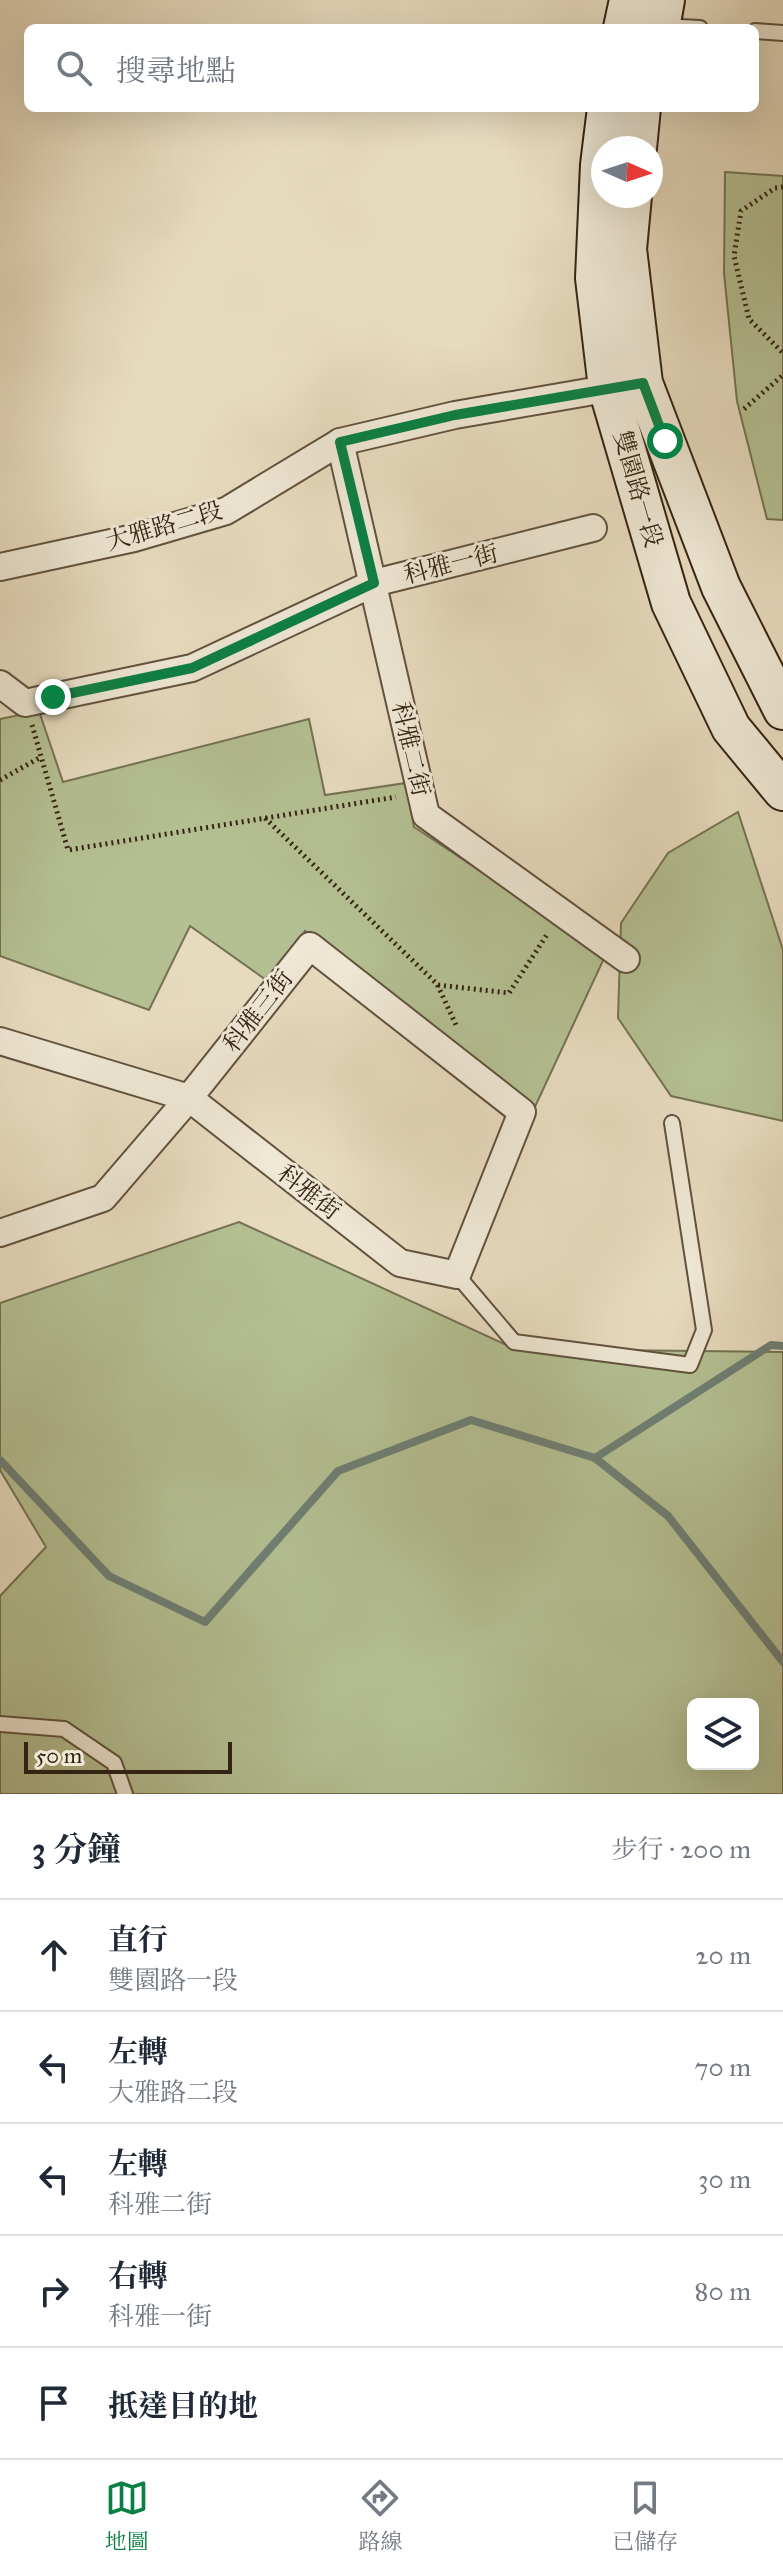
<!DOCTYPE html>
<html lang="zh-TW">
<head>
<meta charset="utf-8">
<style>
  body { margin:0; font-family:"IM FELL Great Primer","Noto Serif TC",serif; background:#f6f6f7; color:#1f2937 }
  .controls { position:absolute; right:24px; bottom:24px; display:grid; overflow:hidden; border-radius:12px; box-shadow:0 8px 32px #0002 }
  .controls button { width:72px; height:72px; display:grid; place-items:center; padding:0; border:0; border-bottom:2px solid #e0e1e3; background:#fff; color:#1f2937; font:40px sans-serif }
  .compass { position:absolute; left:591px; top:136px; width:72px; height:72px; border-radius:50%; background:#fff; box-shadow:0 8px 32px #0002; rotate:93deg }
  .scale { position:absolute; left:24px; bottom:20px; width:208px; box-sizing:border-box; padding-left:8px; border:4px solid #342413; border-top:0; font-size:22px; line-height:28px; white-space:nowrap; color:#342413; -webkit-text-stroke:6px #efe8d5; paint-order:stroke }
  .stop { position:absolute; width:24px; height:24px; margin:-18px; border:6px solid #0b8043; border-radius:50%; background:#fff }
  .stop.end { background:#0b8043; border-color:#fff; box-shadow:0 2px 8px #0008 }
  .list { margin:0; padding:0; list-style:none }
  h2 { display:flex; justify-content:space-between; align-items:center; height:104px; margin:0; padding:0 32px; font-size:34px }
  h2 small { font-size:26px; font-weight:400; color:#747a83 }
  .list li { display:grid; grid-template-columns:52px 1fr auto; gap:24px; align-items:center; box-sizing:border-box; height:112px; padding:0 32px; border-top:2px solid #e0e1e3 }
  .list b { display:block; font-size:30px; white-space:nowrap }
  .list p { margin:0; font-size:26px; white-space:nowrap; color:#747a83 }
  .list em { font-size:26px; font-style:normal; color:#747a83 }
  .icon { flex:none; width:44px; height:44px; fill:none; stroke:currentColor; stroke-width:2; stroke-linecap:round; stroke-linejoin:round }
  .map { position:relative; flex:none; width:783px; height:1794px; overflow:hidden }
  .search { position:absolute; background:#fff; box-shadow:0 8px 32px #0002; left:24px; right:24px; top:24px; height:88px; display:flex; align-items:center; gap:20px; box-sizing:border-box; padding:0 28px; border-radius:12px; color:#747a83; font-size:30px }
  .sheet { height:664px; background:#fff }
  nav { display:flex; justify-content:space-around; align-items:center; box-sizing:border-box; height:112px; border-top:2px solid #e0e1e3; background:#fff; font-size:22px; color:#747a83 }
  nav a { display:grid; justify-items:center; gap:4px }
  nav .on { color:#0b8043 }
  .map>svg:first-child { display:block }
  .green { fill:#b4c093; stroke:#747253; stroke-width:2; fill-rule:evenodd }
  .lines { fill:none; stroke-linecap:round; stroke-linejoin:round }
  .stream { stroke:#6f7f74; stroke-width:8 }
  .lane-casing { stroke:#61523e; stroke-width:18 }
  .street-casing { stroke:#61523e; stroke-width:30 }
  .secondary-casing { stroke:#342413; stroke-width:42 }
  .path { stroke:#342413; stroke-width:5; stroke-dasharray:2 4; stroke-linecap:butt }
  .lane { stroke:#efe8d5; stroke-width:14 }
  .street { stroke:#efe8d5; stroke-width:26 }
  .secondary { stroke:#efe8d5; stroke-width:38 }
  .route { stroke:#0b8043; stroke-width:10 }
  .labels { text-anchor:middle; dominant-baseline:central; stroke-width:6; stroke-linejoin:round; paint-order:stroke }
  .street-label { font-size:24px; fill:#342413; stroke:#efe8d5 }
</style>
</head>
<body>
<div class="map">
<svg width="783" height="1794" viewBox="0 0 783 1794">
  <rect width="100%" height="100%" fill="#e7dbbf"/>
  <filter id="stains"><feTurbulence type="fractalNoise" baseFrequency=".0025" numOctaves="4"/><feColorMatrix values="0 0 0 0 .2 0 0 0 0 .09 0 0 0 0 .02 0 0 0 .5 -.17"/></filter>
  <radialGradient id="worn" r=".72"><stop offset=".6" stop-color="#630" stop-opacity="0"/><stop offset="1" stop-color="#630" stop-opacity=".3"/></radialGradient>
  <g class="green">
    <path d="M725,172L783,176V520L767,519L737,401L724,273Z"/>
    <path d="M39,711L63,782L309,719L325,795L406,783L414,827L606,954L534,1109L305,931L269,982L190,926L149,1010L0,956V719Z"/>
    <path d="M738,812L783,950V1121L671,1096L618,1018L621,923L668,853Z"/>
    <path d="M239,1222L515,1349L783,1352V1794H0V1596L46,1547L0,1470V1303ZM693,1704H753V1764H693Z"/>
  </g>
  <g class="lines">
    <g class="stream">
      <path d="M595,1458L771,1345L783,1346"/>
      <path d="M0,1460L109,1576L205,1622L338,1471L471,1420L595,1458L668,1516L783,1662"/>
    </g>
    <defs>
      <g id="lane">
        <path d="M660,26L700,28"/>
        <path d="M755,31L783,33"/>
        <path d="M457,1275L514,1342L690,1365L704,1330L672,1123"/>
        <path d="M0,1724L64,1729L114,1763L125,1794"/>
      </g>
      <g id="street">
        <path d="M340,442L426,815L626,959"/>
        <path d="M0,567L134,538L226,511L340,442L455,415L623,386"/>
        <path d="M0,684L25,703L192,668L374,583L593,528"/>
        <path d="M0,1041L189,1098L400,1263L457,1275L522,1112L310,946L189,1098L103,1198L0,1233"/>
      </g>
      <g id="secondary">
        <path d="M623,28L629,0"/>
        <path d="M660,28L665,0"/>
        <path d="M607,108L600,165L595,278L608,388L671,603L731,728L783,791"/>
        <path d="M637,148L641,108"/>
        <path d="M632,196L627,249L643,383L721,587L783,710"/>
      </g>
    </defs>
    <use href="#lane" class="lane-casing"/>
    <use href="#street" class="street-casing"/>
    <use href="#secondary" class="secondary-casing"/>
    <g class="path">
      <path d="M783,187L775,188L741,211L734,256L749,319L783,353"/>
      <path d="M744,409L783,375"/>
      <path d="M32,725L68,850L396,797"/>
      <path d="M0,780L41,757"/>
      <path d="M265,818L437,984L457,1027"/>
      <path d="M438,985L509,993L548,933"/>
    </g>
    <use href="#lane" class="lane"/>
    <use href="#street" class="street"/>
    <use href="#secondary" class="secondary"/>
  </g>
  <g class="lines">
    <path class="route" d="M53,697L192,668L374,583L340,442L455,415L643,383L665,441"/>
  </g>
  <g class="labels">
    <g class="street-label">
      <text transform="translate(638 489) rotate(74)">雙園路一段</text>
      <text transform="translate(164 526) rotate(-16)">大雅路二段</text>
      <text transform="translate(451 564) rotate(-14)">科雅一街</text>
      <text transform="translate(411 749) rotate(77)">科雅二街</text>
      <text transform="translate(258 1011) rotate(-52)">科雅三街</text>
      <text transform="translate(309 1192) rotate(38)">科雅街</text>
    </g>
  </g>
  <rect width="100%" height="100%" filter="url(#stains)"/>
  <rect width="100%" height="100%" fill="url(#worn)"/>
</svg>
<div class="controls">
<button><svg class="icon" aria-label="layers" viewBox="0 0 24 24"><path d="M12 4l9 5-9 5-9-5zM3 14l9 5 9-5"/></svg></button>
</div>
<svg class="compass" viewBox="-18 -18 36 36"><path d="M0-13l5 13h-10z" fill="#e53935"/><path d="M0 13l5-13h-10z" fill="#747a83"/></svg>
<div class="scale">50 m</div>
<div class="stop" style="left:665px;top:441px"></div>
<div class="stop end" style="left:53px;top:697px"></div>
<div class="search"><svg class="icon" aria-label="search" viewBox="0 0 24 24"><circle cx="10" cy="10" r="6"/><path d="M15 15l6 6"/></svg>搜尋地點</div>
</div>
<section class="sheet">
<h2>3 分鐘<small>步行 · 200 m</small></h2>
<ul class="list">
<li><svg class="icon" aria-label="ahead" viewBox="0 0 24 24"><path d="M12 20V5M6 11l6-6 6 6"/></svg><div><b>直行</b><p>雙園路一段</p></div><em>20 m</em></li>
<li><svg class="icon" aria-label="left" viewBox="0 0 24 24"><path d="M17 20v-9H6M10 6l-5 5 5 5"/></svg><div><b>左轉</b><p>大雅路二段</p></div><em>70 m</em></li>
<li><svg class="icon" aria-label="left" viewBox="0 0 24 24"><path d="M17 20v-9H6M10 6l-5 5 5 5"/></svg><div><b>左轉</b><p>科雅二街</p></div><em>30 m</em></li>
<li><svg class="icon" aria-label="right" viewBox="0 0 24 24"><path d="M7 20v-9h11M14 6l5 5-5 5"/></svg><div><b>右轉</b><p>科雅一街</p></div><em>80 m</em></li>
<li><svg class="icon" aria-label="arrive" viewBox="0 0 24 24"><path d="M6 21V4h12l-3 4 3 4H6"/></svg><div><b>抵達目的地</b></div></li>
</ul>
</section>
<nav>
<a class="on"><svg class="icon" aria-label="map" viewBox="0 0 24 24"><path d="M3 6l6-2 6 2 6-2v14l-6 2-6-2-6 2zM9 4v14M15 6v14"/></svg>地圖</a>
<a><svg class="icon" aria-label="directions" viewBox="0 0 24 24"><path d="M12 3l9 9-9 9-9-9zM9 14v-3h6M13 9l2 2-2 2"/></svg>路線</a>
<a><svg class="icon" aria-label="saved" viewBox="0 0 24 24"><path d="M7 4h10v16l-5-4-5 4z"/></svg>已儲存</a>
</nav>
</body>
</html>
